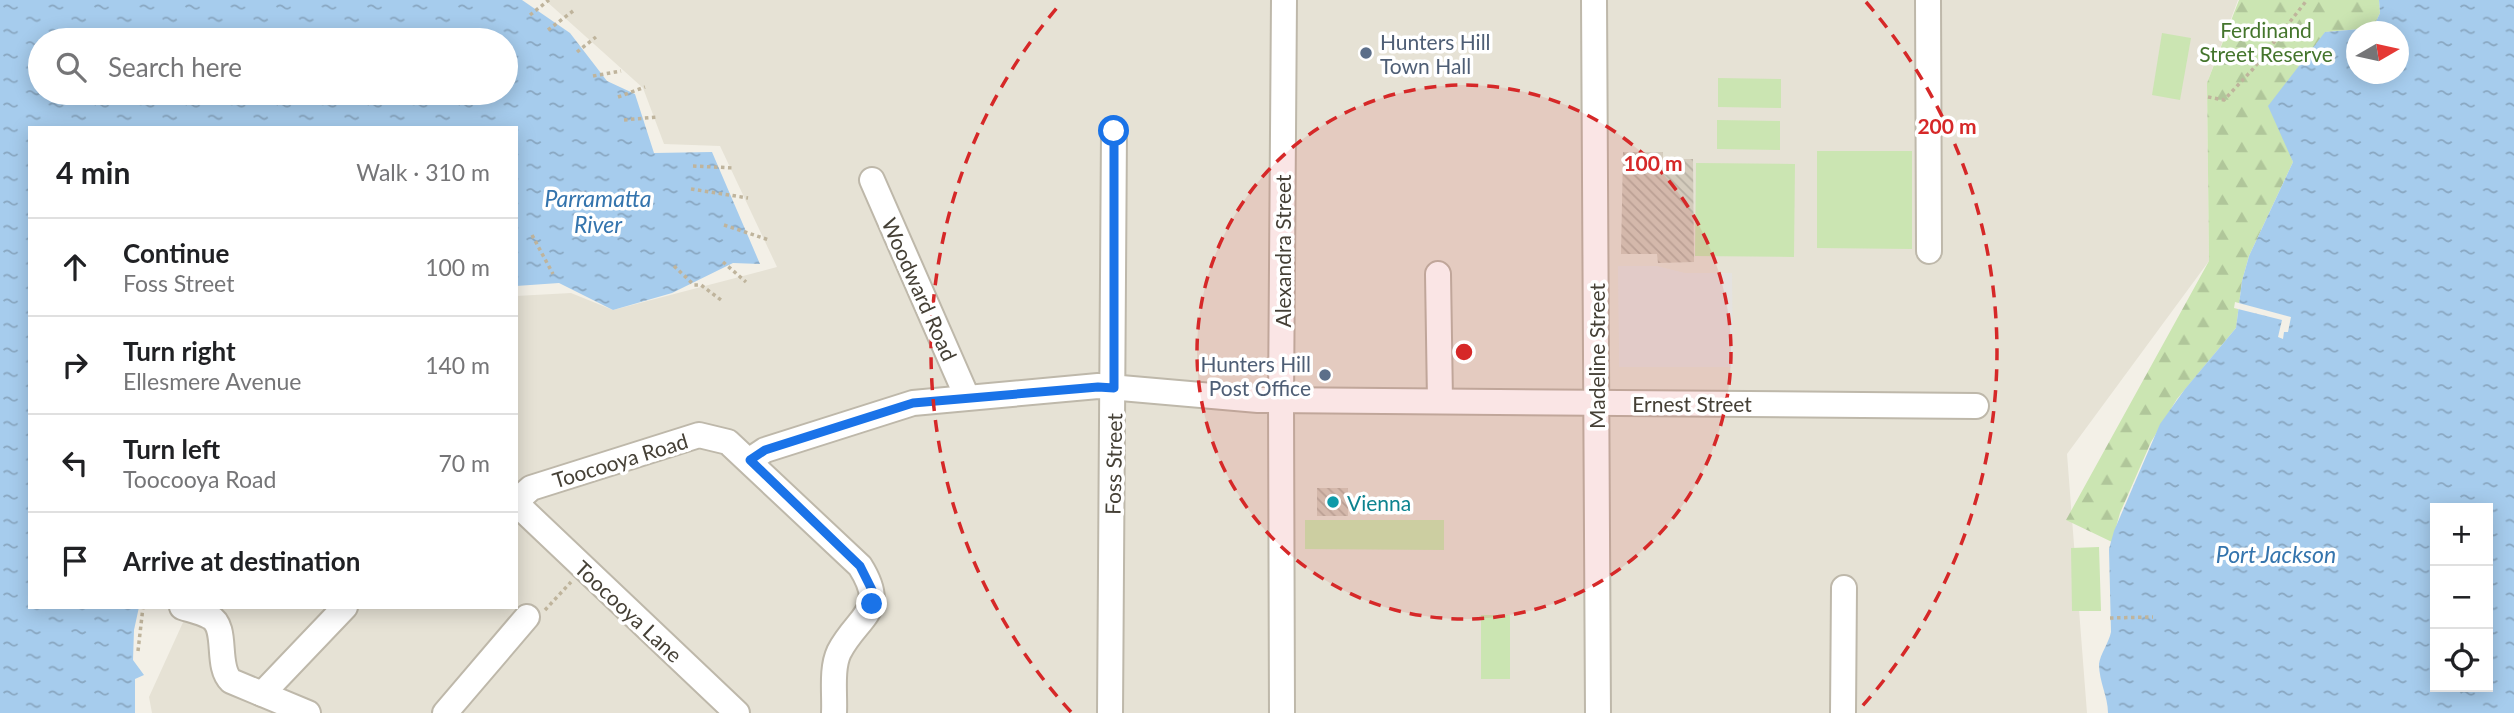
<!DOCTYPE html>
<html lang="en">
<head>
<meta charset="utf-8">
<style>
  body { margin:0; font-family:Lato,sans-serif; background:#f2f2f2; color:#202124 }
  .controls { position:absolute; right:21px; bottom:21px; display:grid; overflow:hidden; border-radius:0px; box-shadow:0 4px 18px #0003 }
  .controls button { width:63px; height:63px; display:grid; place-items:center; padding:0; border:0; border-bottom:2px solid #e0e0e0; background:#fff; color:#202124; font:35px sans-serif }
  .compass { position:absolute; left:2346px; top:21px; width:63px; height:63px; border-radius:50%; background:#fff; box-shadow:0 4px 18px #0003; rotate:81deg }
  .stop { position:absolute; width:21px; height:21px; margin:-16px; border:5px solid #1a73e8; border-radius:50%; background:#fff }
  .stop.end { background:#1a73e8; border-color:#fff; box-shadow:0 2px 7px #0008 }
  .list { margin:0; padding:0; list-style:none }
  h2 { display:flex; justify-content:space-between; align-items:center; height:91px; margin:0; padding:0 28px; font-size:30px }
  h2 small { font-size:23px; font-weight:400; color:#757577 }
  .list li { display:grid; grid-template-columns:46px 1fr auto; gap:21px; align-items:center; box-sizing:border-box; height:98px; padding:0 28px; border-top:2px solid #e0e0e0 }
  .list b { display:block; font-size:26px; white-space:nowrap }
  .list p { margin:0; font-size:23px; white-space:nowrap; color:#757577 }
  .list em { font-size:23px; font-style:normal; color:#757577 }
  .icon { flex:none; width:38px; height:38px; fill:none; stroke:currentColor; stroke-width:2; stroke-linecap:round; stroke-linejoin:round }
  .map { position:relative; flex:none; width:2514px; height:713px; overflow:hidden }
  .search { position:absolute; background:#fff; box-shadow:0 4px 18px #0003; left:28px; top:28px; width:490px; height:77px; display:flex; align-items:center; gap:18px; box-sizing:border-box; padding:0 24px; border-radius:38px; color:#757577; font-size:26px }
  .panel { position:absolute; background:#fff; box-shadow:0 4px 18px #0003; left:28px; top:126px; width:490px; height:483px; border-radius:0px }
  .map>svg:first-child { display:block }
  .residential { fill:#e6e2d5 }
  .green { fill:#cbe5b2 }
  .forest { fill:url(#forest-firs) }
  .parking { fill:#e4e2df }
  .water { fill:url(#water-ripples); fill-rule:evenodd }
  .pier { fill:#f3f0e7 }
  .building { fill:url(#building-back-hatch) }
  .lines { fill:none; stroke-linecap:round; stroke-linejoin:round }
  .minor-casing { stroke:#beb8aa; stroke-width:28 }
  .path { stroke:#bfb49c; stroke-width:3.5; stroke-dasharray:3.5 3.5; stroke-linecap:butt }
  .minor { stroke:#fff; stroke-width:24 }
  .route { stroke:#1a73e8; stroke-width:9 }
  .ring { fill:none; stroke:#d62828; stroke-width:3.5; stroke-dasharray:12 9 }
  .service-dot { fill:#5c6f8a; stroke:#fff; stroke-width:2.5 }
  .culture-dot { fill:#0f9aa8; stroke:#fff; stroke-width:2.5 }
  .labels { text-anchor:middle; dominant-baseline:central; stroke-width:7; stroke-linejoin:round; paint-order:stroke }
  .park-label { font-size:21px; fill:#44752c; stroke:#fff }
  .service-label { font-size:21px; fill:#4e5e75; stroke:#fff; text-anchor:start }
  .street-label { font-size:21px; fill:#454036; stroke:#fff }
  .culture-label { font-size:21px; fill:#0d838f; stroke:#fff; text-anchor:start }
  .water-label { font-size:23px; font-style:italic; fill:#3474ad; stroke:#fff }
  .centre { fill:#d62828; stroke:#fff; stroke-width:3.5 }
  .ring-label { font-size:21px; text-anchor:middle; font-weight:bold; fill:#d62828; stroke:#fff; stroke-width:7; stroke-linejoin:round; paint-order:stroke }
</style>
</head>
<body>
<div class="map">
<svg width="2514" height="713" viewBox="0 0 2514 713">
  <defs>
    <pattern id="forest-firs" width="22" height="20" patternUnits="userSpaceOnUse" patternTransform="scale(1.75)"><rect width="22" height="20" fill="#cbe5b2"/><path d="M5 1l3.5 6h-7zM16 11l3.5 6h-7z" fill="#b0c69a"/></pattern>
    <pattern id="water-ripples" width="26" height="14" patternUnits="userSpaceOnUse" patternTransform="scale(1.75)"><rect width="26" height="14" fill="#a6cced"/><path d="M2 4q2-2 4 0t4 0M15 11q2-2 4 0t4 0" fill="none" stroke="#89a7c1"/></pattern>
    <pattern id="building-back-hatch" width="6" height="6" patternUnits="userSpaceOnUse" patternTransform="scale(1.75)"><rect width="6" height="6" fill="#d4ccbd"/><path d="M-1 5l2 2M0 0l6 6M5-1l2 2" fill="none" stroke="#b7b0a3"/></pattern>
  </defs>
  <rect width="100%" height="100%" fill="#f3f0e7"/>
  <path class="residential" d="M545,0H2238L2207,83L2209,261L2067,454L2087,713H152L149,697L190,607H516V296L571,293L613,310L777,267L720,146L664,144L643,88Z"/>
  <g class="green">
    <path d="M2162,33L2191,38L2180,100L2152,95Z"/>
    <path d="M1718,78L1781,79V108L1718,107Z"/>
    <path d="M1717,120L1780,121V150L1717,149Z"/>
    <path d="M1817,151H1912V249L1817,248Z"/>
    <path d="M1696,163L1795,164L1794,257L1695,256Z"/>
    <path d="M1305,520H1444V550L1305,549Z"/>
    <path d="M2099,547L2101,611H2072L2071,548Z"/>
    <rect x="1481" y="615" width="29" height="64"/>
  </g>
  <path class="forest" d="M2239,0H2379L2380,13L2373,28L2325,32L2285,140L2293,162L2249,256L2242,281L2236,328L2177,399L2151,442L2120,513L2112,542L2066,520L2209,261L2207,83Z"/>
  <path class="parking" d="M1618,266H1657L1685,273H1732L1733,367H1619Z"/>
  <g class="water">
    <path d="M0,0H522L570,33L607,81L635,94L654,153L712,152L760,264L733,263L672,293L613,310L559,283L516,286V128H30V607H139L134,630L133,660L144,675L135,679V713H0ZM506,40V93H40V40Z"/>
    <path d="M2379,0H2514V713H2108C2108,696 2099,682 2099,664C2100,655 2109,642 2111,632L2109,549L2114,531L2160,424L2185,389L2236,328L2242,281L2249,256L2293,162L2268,106L2325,32L2373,28L2380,13ZM2356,32H2398V74H2356ZM2435,508H2488V687H2435Z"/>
  </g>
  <path class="pier" d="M2235,302L2291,317L2288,332H2284L2283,339L2278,337L2282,320L2234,308Z"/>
  <g class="building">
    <path d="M1623,152H1663V159H1693L1694,262L1658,263L1657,254H1621Z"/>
    <rect x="1317" y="488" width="31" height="28"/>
  </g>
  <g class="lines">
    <defs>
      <g id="minor">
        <path d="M1594,0L1598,713"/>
        <path d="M1928,0L1929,251"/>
        <path d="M872,180L967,397"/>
        <path d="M1438,274L1440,401"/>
        <path d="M750,460L765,450L913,403L1098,386L1258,400L1976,406"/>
        <path d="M182,607C191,610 202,612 210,617C229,627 215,666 231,681L308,713"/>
        <path d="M262,694L345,607"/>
        <path d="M445,713L527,617"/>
        <path d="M737,713L521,508V497L531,488L699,435L728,442L860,566C889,612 858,615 839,652C831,669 835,695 834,713"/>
        <path d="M1110,713L1114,131"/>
        <path d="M1282,713L1281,400L1284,0"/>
        <path d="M1843,713L1844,588"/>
      </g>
    </defs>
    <use href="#minor" class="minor-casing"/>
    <g class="path">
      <path d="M530,15L549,0"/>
      <path d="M548,30L573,11"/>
      <path d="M577,52L596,37"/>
      <path d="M593,76L621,71"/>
      <path d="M618,97L645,87"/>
      <path d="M2208,97L2224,100L2253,69L2307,0"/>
      <path d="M624,120L657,117"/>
      <path d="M693,166L734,168"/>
      <path d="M691,189L748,198"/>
      <path d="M724,225L769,240"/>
      <path d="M532,235L553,274"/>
      <path d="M723,262L746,282"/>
      <path d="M674,266L694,285H701L721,300"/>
      <path d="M545,610L571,582"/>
      <path d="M2110,618L2153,617"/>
      <path d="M138,651L143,607"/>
    </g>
    <use href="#minor" class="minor"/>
  </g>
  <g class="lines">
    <path class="route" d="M872,604V590L860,566L750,460L765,450L913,403L1098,387L1114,388V131"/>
  </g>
  <circle cx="1464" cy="352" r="267" fill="#d62828" fill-opacity=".12"/>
  <g class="ring">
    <circle cx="1464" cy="352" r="267"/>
    <path d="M1071 712A533 533 0 0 1 1062 2M1866 2A533 533 0 0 1 1857 712"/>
  </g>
  <g class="service-dot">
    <circle cx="1366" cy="53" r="7"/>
    <circle cx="1325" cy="375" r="7"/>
  </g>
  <circle class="culture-dot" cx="1333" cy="502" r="7"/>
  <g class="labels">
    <g class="park-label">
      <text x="2266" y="29">Ferdinand<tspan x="2266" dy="24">Street Reserve</tspan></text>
    </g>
    <g class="service-label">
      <text x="1380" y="41">Hunters Hill<tspan x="1380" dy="24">Town Hall</tspan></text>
      <text x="1311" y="363" text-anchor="end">Hunters Hill<tspan x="1311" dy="24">Post Office</tspan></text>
    </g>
    <g class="street-label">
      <text transform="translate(1282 251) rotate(-90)">Alexandra Street</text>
      <text transform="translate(920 289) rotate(66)">Woodward Road</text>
      <text transform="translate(1596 356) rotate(-90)">Madeline Street</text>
      <text x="1692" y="403">Ernest Street</text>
      <text transform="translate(620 460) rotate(-17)">Toocooya Road</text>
      <text transform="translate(1113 464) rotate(-89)">Foss Street</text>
      <text transform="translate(629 611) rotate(43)">Toocooya Lane</text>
    </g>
    <g class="culture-label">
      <text x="1347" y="502">Vienna</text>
    </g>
    <g class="water-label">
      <text x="598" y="198">Parramatta<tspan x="598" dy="26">River</tspan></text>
      <text x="2276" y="554">Port Jackson</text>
    </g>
  </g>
  <circle cx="1464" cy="352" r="10" class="centre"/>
  <g class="ring-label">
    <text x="1947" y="134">200 m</text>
    <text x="1653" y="171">100 m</text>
  </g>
</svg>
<div class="controls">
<button>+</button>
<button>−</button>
<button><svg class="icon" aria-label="locate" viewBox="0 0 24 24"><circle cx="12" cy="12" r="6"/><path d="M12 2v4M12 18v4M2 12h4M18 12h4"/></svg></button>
</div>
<svg class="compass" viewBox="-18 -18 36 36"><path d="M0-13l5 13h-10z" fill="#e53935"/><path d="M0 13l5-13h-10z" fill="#757577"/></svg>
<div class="stop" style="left:1114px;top:131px"></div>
<div class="stop end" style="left:872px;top:604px"></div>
<div class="search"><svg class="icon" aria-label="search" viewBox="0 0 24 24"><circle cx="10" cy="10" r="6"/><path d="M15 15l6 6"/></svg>Search here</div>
<section class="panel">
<h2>4 min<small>Walk · 310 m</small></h2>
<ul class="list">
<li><svg class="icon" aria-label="ahead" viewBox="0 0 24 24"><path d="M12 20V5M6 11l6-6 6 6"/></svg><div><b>Continue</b><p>Foss Street</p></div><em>100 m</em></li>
<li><svg class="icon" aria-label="right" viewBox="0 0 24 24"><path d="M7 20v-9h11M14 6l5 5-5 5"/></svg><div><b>Turn right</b><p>Ellesmere Avenue</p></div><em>140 m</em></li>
<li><svg class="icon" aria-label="left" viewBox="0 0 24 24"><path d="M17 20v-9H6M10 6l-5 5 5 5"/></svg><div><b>Turn left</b><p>Toocooya Road</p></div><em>70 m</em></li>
<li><svg class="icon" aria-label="arrive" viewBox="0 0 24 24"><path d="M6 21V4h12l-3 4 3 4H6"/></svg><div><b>Arrive at destination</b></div></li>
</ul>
</section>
</div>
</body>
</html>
